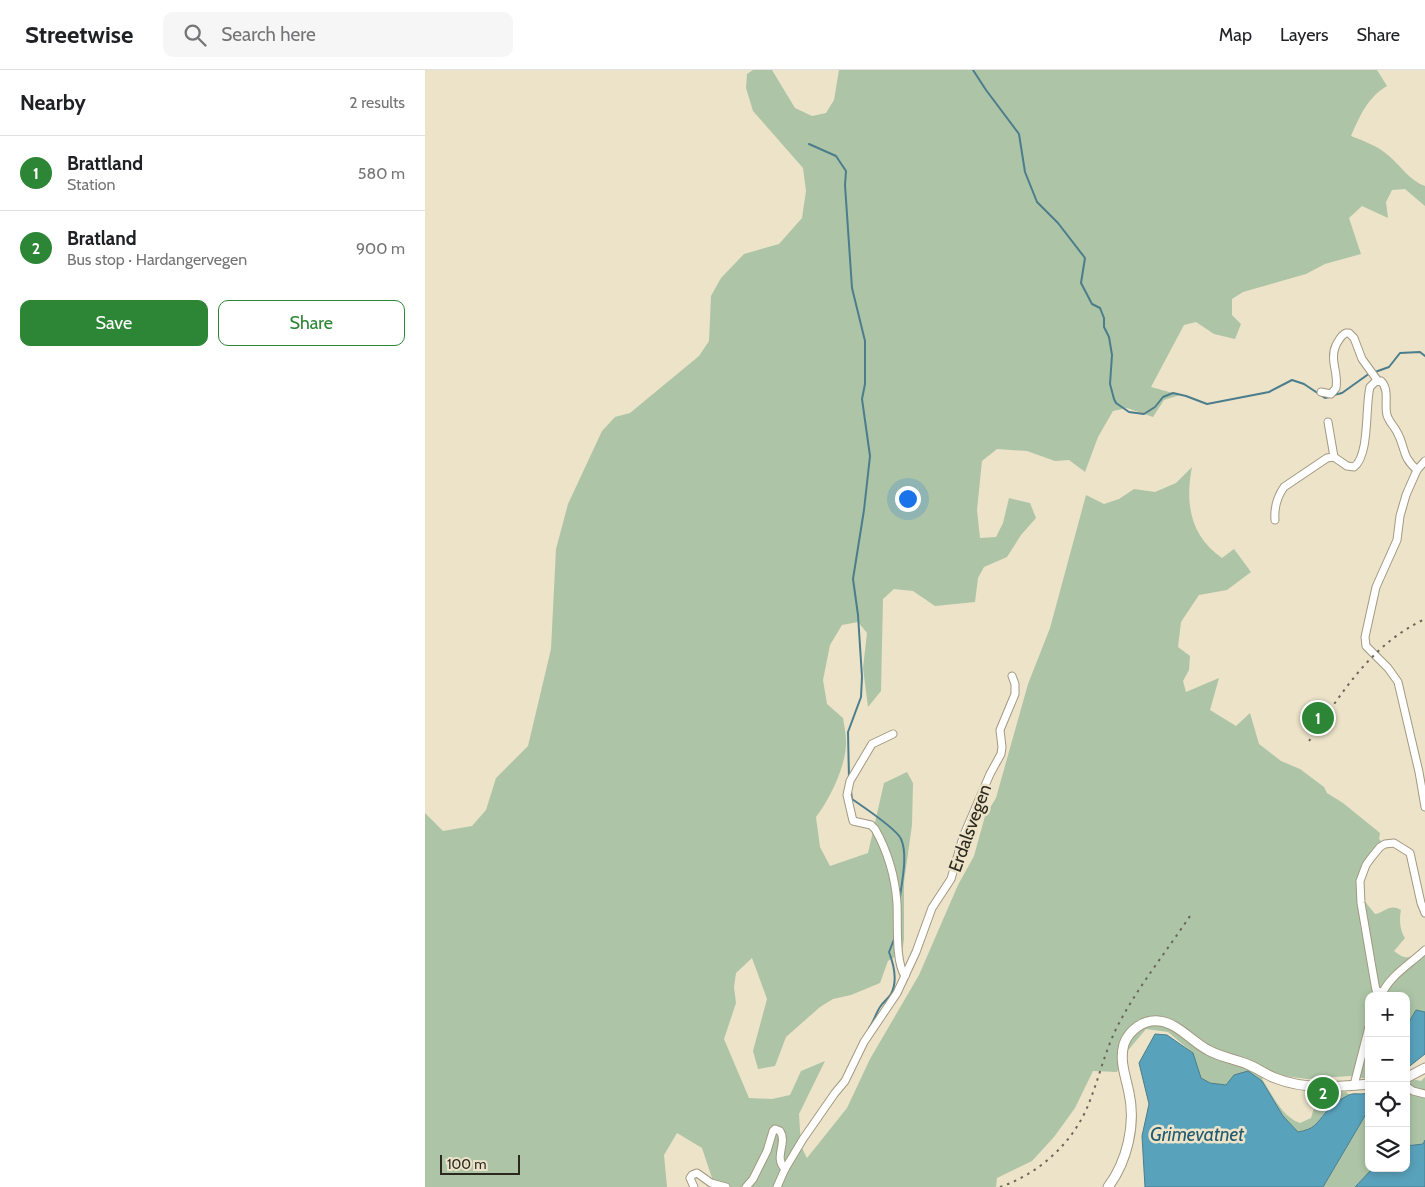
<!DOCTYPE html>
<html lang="en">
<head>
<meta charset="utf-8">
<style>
  body { margin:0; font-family:Cabin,sans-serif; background:#f6f6f6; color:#202124 }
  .controls { position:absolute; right:15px; bottom:15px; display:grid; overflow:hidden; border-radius:10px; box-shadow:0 2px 8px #0003 }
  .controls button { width:45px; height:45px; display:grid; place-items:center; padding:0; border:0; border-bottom:1px solid #e0e0e0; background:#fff; color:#202124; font:25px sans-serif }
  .scale { position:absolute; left:15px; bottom:12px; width:80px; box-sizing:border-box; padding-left:5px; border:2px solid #2b281e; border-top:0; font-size:14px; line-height:18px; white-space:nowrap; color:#2b281e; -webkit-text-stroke:4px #ece3c9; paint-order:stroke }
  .you { position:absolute; left:482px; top:428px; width:18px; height:18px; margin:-12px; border:4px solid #fff; border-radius:50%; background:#1a73e8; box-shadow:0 0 0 8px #1a73e833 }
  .badge { display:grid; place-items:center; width:32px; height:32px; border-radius:50%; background:#2d8636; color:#fff; font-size:16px; font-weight:700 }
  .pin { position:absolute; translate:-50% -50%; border:2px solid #fff; box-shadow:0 1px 5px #0006 }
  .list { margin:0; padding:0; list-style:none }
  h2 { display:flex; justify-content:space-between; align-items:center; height:65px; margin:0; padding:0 20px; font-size:21px }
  h2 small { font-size:16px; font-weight:400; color:#757577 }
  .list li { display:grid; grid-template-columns:32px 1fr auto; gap:15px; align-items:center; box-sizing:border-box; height:75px; padding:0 20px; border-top:1px solid #e0e0e0 }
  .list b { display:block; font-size:19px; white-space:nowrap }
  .list p { margin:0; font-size:16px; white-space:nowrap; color:#757577 }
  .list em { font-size:16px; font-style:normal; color:#757577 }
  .actions { display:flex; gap:10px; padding:15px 20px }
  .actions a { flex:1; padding:11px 0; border:1px solid #2d8636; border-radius:10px; text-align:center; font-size:18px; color:#2d8636 }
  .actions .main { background:#2d8636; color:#fff }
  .icon { flex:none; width:28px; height:28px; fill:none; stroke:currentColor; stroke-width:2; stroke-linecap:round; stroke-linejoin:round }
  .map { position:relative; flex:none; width:1000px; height:1117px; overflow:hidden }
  header { display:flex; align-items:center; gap:30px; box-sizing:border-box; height:70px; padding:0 25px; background:#fff; border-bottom:1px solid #e0e0e0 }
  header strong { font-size:24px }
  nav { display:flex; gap:28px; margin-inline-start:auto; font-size:18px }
  .search { width:350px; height:45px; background:#f6f6f6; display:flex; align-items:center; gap:12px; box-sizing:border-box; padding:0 18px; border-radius:10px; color:#757577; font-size:19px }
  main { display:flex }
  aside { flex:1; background:#fff }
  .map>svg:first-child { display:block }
  .green { fill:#adc5a6 }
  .water { fill:#59a2bc; stroke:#4b7d8d }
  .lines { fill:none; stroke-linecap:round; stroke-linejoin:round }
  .stream { stroke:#4b7d8d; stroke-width:2 }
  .minor-casing { stroke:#a29981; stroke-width:9 }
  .major-casing { stroke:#a29981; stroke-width:11 }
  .minor { stroke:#fff; stroke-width:7 }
  .major { stroke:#fff; stroke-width:9 }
  .rail { stroke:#6b6657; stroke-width:2; stroke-dasharray:2.5 5; stroke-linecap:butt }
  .labels { text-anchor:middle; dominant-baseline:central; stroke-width:5; stroke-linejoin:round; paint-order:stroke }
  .street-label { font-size:18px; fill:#2b281e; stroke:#ece3c9 }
  .water-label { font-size:19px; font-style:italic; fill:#225c70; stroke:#ece3c9 }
</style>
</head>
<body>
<header>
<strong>Streetwise</strong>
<div class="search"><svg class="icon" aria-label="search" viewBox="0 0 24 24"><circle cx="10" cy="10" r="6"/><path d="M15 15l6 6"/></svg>Search here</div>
<nav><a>Map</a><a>Layers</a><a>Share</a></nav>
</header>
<main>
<aside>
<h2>Nearby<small>2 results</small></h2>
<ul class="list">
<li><span class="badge">1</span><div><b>Brattland</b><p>Station</p></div><em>580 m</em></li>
<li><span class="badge">2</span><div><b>Bratland</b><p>Bus stop · Hardangervegen</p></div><em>900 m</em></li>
</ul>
<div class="actions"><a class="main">Save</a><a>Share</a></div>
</aside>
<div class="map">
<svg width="1000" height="1117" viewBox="0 0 1000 1117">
  <rect width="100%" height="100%" fill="#ece3c9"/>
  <g class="green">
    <path d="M328,0H347L370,38L387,46L401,43L409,30L414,0H952L962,16C942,28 935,46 926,66C939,71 953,76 964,86C976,96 985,111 1000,116V136L980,119L967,120L961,132L963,148L937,136L924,148L936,184L900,194L881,204L818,222L807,229V245L816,254L810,269L789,264L771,252L759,255L726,317L755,325L739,330L728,347L702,338L688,341L673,367L660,402L644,390L630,391L602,381L572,379L557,391L552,440L555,468L571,467L578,453L584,428L605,433L611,448L596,465L582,487L559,497L553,508L550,532L510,536L488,521L469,519L458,529L456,621L443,637L438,598L442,563L433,552L417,555L405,575L398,610L402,634L418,648C419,655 421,663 421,671C422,694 405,729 391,747L395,777L405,796L443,783L459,713L482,702L488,713L487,755L479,812V869L477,883L463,891L455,913L426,925L408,929L395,937L361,967L350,996L333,999L328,981L342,929L327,888L311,903L309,917L311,933L299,969L324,1028L347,1029L365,1025L376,1001L400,991L374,1044L376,1076L382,1088L422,1038L445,989L494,905L533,815L549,786L560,746L571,728L603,614L625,558L661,425L679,434L694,429L709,419L730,422L751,413L767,397C760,433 765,466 797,488L809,479L826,502L802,520L774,525L756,552L753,577L765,586L764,600L758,611L761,622L794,608L785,640L811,656L825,643L834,674L856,691L875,699L899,717L902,723L918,733L955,763L954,769L956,771V774L932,812V817L933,823L950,844C960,842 965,833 976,840C974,849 975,861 980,868L969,881C976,886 981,890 988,885L991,887L1000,878V942L991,940L981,957V926H944V1009L925,1006L882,1009L859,1006L846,1001L837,1009C847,1024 857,1047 875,1053L886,1048L891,1031C901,1025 910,1023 921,1022L925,1025C917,1030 907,1035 901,1041C890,1054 892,1059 873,1062L858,1046L837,1011L809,1005L801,1015L785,1013L776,1009L768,983L743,962L721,959L700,984L692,1002L668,1001L650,1038L629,1067L607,1091L572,1108L571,1117H284L287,1108L277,1078L252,1063L239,1085L242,1117H0V743L18,761L47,756L61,740L71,708L103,676L126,579L131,479L143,434L177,361L190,347L205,343L274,286L284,271L286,226L296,208L319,184L354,174L377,148L381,121L378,98L328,41L321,18L322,4Z"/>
    <path d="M1000,1007V1070L998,1074L981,1076V1008L996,1011Z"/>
    <path d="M944,1039V1098H948L930,1117H898Z"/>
  </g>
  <g class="water">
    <path d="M991,940L1000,942V984L981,999V957Z"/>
    <path d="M730,964L742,965L768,983L776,1008L785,1013L801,1015L809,1005L823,1001L837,1011L858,1046L873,1062C890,1059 891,1054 901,1042C906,1036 917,1028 924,1025C930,1022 937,1026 944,1022V1039L898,1117H720L717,1066L724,1034L714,993Z"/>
    <path d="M1000,1070V1117H930L948,1098H981V1076L998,1074Z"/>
  </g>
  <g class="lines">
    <g class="stream">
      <path d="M548,0L561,20L594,64L600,102L612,132L633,153L660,188L656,213L667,234L675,238L679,248V257L684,267L687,285L685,314L689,329L691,333L704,342L719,344L730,337L738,327L748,323L761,326L782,334L844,322L867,310L879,314L900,328L904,327"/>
      <path d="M384,74L411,86L421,101L420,115L427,218L440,271V314L437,329L445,386L439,440L428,509L433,545L437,607L436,627L423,662L424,709"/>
      <path d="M950,302L964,297L975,283L995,282L1000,286"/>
      <path d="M909,325L917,323L945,303"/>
      <path d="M426,721L427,729C437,736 472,759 476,769C483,784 477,811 475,827"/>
      <path d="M444,958C449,951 451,943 455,937C458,932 463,929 466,924C473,911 469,895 464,882L470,867"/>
    </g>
    <defs>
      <g id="minor">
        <path d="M896,322L906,324L911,318C914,303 904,290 911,275C914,270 916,265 921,263H924L929,268L937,289L953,311"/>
        <path d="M903,352L909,387L922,396L929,397C945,385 940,336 945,317L950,312L956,311C965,320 959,334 962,345C964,352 969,356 972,362C981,378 976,386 992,400"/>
        <path d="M1000,391L992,400L981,425L975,446L972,470L951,517L940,567L941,576L963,598L973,612L994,702L1000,737"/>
        <path d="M850,450C849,438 852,427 859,417L902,388L909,387"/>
        <path d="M468,664L447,674L425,711L422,725L428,751L446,755L450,759C463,782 470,806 472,833C473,852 470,892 480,906"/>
        <path d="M957,923L951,920L950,915L936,833L935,811L941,795L946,788L955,777L960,774L969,773L985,783L996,833L1000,843"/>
        <path d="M956,926C964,906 984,895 1000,880"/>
        <path d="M929,1015L944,957"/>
        <path d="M981,1016L988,1021L1000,1024"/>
        <path d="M269,1117L265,1108L267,1105L272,1103L286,1113L301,1117"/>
        <path d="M321,1117L328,1109L342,1081L348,1061L350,1059L355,1061C363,1073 348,1087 360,1099"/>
        <path d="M352,1117L360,1099L378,1069L410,1023L420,1011L439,972L472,923L491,882L507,838L526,809L538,767L565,704L576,684L577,677L575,660L590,624V614L587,606"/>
      </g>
      <g id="major">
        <path d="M981,1008L1000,998"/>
        <path d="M683,1117C702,1092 711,1054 704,1023C701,1007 694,991 699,974C704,960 719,949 734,951C753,953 767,972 783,980C795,987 810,989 822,994C832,998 840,1004 850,1008C880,1020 912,1017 944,1014"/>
      </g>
    </defs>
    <use href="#minor" class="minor-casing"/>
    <use href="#major" class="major-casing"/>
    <use href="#minor" class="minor"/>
    <use href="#major" class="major"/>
    <g class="rail">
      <path d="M884,671C916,624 946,574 1000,549"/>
      <path d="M575,1117C614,1104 649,1072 664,1033C674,1008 680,981 692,957C712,918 741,882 765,846"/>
    </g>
  </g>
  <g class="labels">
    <g class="street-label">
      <text transform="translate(545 758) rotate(-70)">Erdalsvegen</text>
    </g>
    <g class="water-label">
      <text x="772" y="1064">Grimevatnet</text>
    </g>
  </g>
</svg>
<div class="controls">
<button>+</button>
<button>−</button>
<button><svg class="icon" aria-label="locate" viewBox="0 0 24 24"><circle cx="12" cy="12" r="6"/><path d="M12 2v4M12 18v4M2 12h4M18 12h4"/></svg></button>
<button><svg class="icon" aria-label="layers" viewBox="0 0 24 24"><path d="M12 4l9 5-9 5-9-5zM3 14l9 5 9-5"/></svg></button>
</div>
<div class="scale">100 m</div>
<div class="you"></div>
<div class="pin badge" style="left:893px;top:648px">1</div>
<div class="pin badge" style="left:898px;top:1023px">2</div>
</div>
</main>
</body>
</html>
